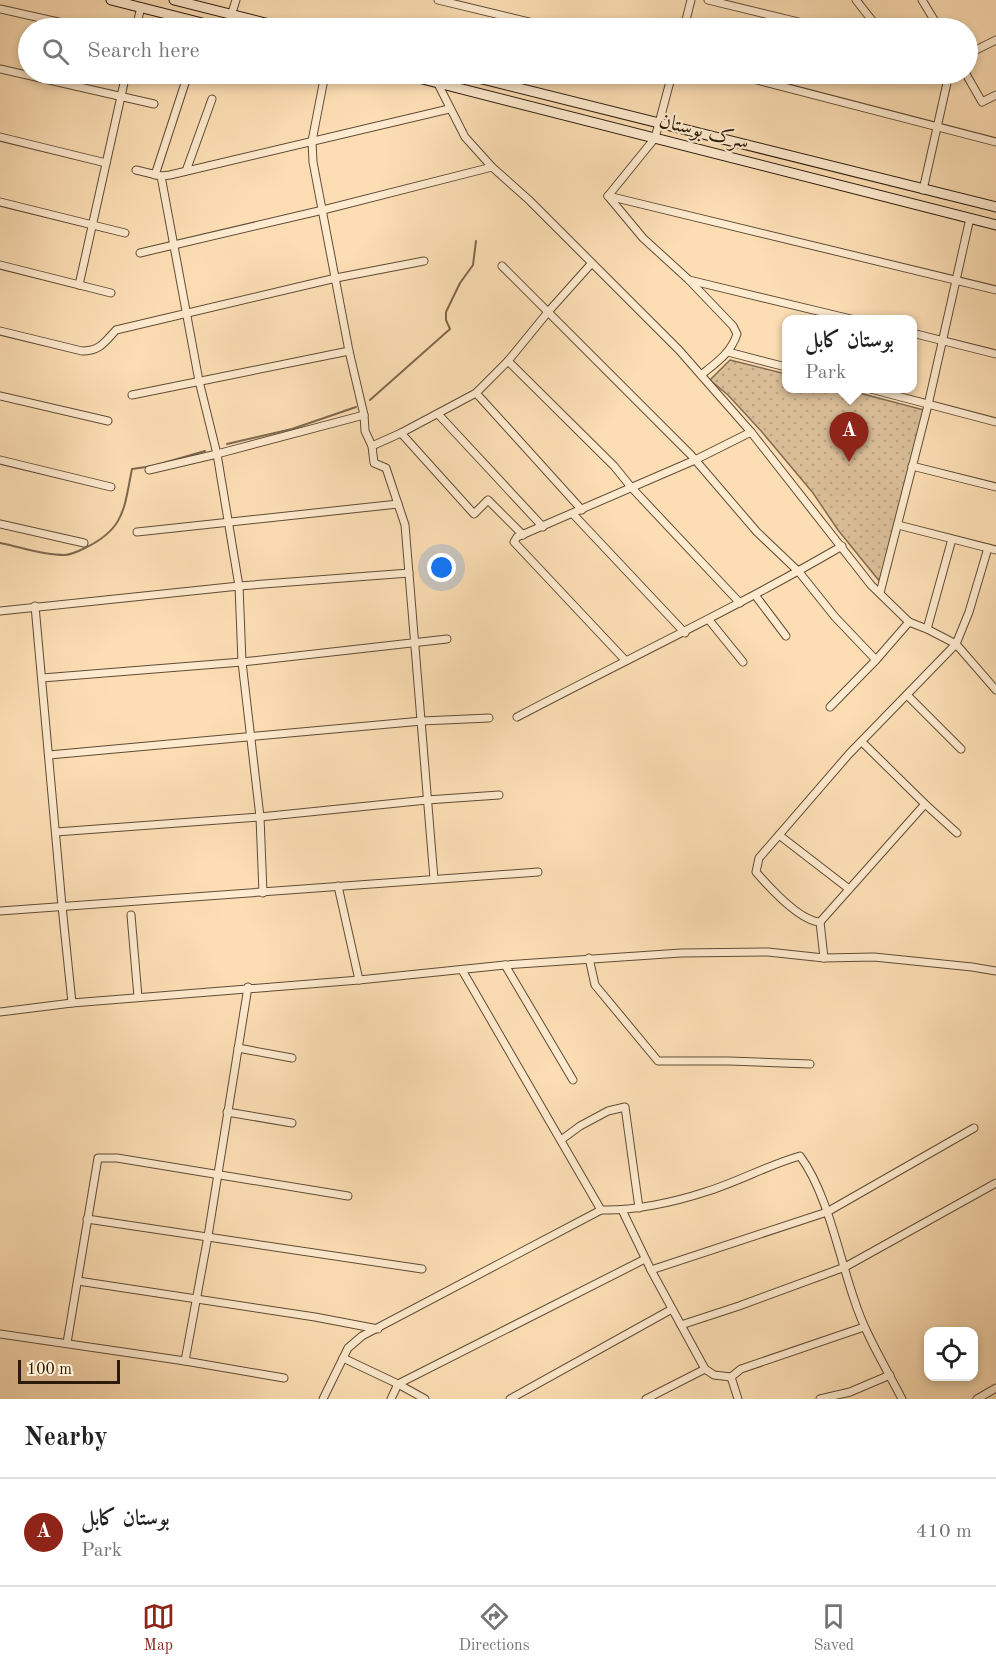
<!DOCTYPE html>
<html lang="en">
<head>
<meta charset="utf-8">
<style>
  body { margin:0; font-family:"Old Standard TT",Amiri,serif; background:#f2f2f2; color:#222 }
  .controls { position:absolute; right:18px; bottom:18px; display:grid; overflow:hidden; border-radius:12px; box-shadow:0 3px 9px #0003 }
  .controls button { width:54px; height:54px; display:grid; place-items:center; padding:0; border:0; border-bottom:2px solid #e0e0e0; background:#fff; color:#222; font:30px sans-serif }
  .scale { position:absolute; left:18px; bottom:15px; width:102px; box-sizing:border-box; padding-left:6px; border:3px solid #2a1b0b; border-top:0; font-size:16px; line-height:21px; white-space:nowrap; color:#2a1b0b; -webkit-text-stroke:4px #feeace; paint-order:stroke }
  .you { position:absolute; left:442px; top:568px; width:21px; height:21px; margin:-15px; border:4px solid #fff; border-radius:50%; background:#1a73e8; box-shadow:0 0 0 9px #1a73e833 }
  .badge { display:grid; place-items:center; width:39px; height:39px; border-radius:50%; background:#8f2418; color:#fff; font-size:20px; font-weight:700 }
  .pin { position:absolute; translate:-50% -50px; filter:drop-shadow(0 2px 3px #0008) }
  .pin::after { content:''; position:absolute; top:32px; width:21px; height:18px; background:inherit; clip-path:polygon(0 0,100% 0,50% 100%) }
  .popup { position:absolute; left:782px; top:315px; width:135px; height:78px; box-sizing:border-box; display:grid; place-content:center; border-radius:12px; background:#fff; filter:drop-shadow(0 2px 4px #0005); font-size:20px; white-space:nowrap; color:#767676 }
  .popup b { font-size:22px; color:#222 }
  .popup::after { content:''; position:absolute; left:50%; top:100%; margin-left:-12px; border:12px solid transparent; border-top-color:#fff }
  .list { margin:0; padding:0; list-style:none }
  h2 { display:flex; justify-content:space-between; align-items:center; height:78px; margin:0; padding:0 24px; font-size:26px }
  h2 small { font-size:20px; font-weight:400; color:#767676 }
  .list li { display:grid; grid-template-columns:39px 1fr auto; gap:18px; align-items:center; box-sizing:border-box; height:108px; padding:0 24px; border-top:2px solid #e0e0e0 }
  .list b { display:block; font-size:22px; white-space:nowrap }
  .list p { margin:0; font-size:20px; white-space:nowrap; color:#767676 }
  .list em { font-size:20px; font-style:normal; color:#767676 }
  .icon { flex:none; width:33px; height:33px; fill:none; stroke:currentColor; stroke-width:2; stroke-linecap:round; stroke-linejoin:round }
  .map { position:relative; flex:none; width:996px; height:1399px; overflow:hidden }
  .search { position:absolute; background:#fff; box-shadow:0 3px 9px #0003; left:18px; right:18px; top:18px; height:66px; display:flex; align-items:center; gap:15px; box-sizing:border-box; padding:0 21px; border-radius:33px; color:#767676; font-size:22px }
  .sheet { height:186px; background:#fff }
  nav { display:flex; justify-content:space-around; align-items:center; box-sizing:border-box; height:84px; border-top:2px solid #e0e0e0; background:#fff; font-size:16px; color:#767676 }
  nav a { display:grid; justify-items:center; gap:3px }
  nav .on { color:#8f2418 }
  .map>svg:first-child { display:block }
  .park { fill:url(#park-dots); stroke:#826c51; stroke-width:1.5 }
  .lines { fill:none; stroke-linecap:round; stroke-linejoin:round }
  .stream { stroke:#7d684e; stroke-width:2 }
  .street-casing { stroke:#5f4c35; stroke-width:9 }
  .secondary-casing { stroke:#2a1b0b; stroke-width:11 }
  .street { stroke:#feeace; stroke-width:7 }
  .secondary { stroke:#feeace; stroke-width:9 }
  .labels { text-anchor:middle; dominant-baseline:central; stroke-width:4.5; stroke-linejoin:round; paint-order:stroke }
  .street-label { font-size:21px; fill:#2a1b0b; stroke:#feeace }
</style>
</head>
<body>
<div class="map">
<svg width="996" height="1399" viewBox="0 0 996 1399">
  <defs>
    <pattern id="park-dots" width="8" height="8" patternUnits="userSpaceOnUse" patternTransform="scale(1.5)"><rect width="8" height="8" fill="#d9bd97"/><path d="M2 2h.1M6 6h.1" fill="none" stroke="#baa281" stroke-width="1.8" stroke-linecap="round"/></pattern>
  </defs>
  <rect width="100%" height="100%" fill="#fddeb4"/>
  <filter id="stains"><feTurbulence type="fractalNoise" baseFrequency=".00333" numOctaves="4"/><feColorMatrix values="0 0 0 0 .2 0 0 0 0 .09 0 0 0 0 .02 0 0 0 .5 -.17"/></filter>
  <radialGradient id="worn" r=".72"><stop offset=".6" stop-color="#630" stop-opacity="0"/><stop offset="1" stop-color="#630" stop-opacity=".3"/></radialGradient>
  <path class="park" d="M730,360L786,374V388L844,389L924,410L881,583L838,530L813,493L762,432L728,395L710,380Z"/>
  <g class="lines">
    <g class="stream">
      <path d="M370,400L450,329L446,320V312L460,283L473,265L476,241"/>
      <path d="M227,444L292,429L356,407"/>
      <path d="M0,543C21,547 42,555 64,555C71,555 79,551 85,548C125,529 124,508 132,469L153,466L205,451"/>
    </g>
    <defs>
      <g id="street">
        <path d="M438,0L554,28"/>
        <path d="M708,0L823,28"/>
        <path d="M856,0L878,28"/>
        <path d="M922,0L939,28"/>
        <path d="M0,9L85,28"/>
        <path d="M136,28L141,7"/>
        <path d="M227,28L236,0"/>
        <path d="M684,28L691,0"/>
        <path d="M968,54L996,40"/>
        <path d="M0,69L154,104"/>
        <path d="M325,74L312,141L313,162L349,351L364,415L365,431L372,446L374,463L386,468L405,525L434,879"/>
        <path d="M734,74L996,142"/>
        <path d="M966,74L982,102L996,95"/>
        <path d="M437,82L465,137L492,167L529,200L679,350L751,432L871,585L909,622L927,629L956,644L996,690"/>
        <path d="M0,137L106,163"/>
        <path d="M136,170L161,176L170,175L449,109"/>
        <path d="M186,171L212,99"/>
        <path d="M155,175L188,74"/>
        <path d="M161,176L199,381L217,454L239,586L242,662L260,817L263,893"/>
        <path d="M923,190L949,74"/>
        <path d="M608,196L996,290"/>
        <path d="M608,196L643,238L689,280L733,326L737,334C731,353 716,363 701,375"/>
        <path d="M608,196L655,138L672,74"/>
        <path d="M0,202L125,233"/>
        <path d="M140,253L323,210L492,167"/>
        <path d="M0,265L111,293"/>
        <path d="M502,266L691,455L757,532L799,572L835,617L876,660"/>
        <path d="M689,280L855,320"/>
        <path d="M79,285L126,74"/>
        <path d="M0,331L82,351C100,351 105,342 116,330L336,278L424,261"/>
        <path d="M912,333L996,354"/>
        <path d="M728,352L786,367"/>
        <path d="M508,361L614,466L631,487L740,603"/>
        <path d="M867,388L996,422"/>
        <path d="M476,393L582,510"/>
        <path d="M132,395L349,351"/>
        <path d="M0,396L108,421"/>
        <path d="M438,414L543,527"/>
        <path d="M401,433L474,514L488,500L523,535"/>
        <path d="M372,446L401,433L476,393L508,361L548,312L591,264"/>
        <path d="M0,460L111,487"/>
        <path d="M912,466L996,487"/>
        <path d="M149,470L217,454L364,415"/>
        <path d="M573,514L685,633"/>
        <path d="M0,524L84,543"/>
        <path d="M898,525L996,550"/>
        <path d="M137,532L398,504"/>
        <path d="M880,593L928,405L970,218"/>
        <path d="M755,595L786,636"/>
        <path d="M35,606L62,906L72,1003"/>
        <path d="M0,611L239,586L409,573"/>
        <path d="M709,620L743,662"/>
        <path d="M927,629L952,539"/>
        <path d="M625,660L514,542L517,537L695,460L751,432"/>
        <path d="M42,678L242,662L447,639"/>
        <path d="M907,695L961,749"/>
        <path d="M830,707L876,660L909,622"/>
        <path d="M517,717C625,660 736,608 842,546"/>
        <path d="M862,742L925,804L957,833"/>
        <path d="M49,755L422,721L489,718"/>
        <path d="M56,832L260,817L427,800L499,795"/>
        <path d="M779,835L849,889"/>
        <path d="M338,886L359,980"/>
        <path d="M0,911L538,872"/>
        <path d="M131,915L138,997"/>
        <path d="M820,922L925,804"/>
        <path d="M589,958L595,985L658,1061H729L810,1064"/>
        <path d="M824,958L820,922C800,921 769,887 756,872L759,858L849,754L956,644L969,612L988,548"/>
        <path d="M505,965L573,1080"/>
        <path d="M462,970L601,1210"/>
        <path d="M0,1012L72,1003L359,980L505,965L681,953L768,952L824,958L874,957L972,967L996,971"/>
        <path d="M238,1048L292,1058"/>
        <path d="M227,1112L292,1123"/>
        <path d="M561,1140L580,1126L608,1111L625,1107L639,1208"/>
        <path d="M622,1210L651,1270L705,1369L714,1375L731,1377L741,1369L864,1327"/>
        <path d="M87,1219L422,1269"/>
        <path d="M651,1270L827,1212L974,1128"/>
        <path d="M78,1281L315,1317L378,1329"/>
        <path d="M681,1325L739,1306L845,1267L996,1183"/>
        <path d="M0,1334L185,1361L284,1378"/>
        <path d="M67,1343L98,1158H117L348,1196"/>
        <path d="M343,1358L398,1384L425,1399"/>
        <path d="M185,1361L208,1236L248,987"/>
        <path d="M731,1377L738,1399"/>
        <path d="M323,1399L348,1348L362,1336L601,1210C633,1211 675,1202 705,1192C738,1182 768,1165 800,1156C827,1192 839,1256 854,1299C865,1334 885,1366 902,1399"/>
        <path d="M391,1399L398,1384L645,1259"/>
        <path d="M510,1399L672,1309"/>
        <path d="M646,1399L705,1369"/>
        <path d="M820,1399L850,1392L890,1375"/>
        <path d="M977,1399L996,1388"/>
      </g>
      <g id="secondary">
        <path d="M111,0L222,28"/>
        <path d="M174,0L285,28"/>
        <path d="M403,74L996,225"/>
        <path d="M462,74L996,207"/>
      </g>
    </defs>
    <use href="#street" class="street-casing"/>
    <use href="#secondary" class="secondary-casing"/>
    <use href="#street" class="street"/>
    <use href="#secondary" class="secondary"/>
  </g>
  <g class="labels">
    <g class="street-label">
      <text transform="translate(704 132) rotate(14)">سرک بوستان</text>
    </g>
  </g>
  <rect width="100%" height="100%" filter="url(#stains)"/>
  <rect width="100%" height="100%" fill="url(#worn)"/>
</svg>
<div class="controls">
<button><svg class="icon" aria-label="locate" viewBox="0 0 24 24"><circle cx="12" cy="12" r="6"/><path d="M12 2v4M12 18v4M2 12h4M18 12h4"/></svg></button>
</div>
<div class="scale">100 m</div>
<div class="you"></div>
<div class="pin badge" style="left:849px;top:462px">A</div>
<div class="popup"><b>بوستان کابل</b>Park</div>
<div class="search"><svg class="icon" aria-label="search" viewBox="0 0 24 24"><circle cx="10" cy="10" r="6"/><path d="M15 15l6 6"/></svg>Search here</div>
</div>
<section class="sheet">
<h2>Nearby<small></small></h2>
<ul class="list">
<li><span class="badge">A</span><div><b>بوستان کابل</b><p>Park</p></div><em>410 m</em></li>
</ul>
</section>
<nav>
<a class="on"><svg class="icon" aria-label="map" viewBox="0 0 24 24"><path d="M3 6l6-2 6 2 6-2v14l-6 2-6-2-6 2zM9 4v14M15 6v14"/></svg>Map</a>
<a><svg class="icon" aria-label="directions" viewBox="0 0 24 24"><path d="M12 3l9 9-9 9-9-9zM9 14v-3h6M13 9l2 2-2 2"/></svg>Directions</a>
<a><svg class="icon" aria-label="saved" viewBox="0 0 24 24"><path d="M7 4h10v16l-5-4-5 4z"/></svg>Saved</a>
</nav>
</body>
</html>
